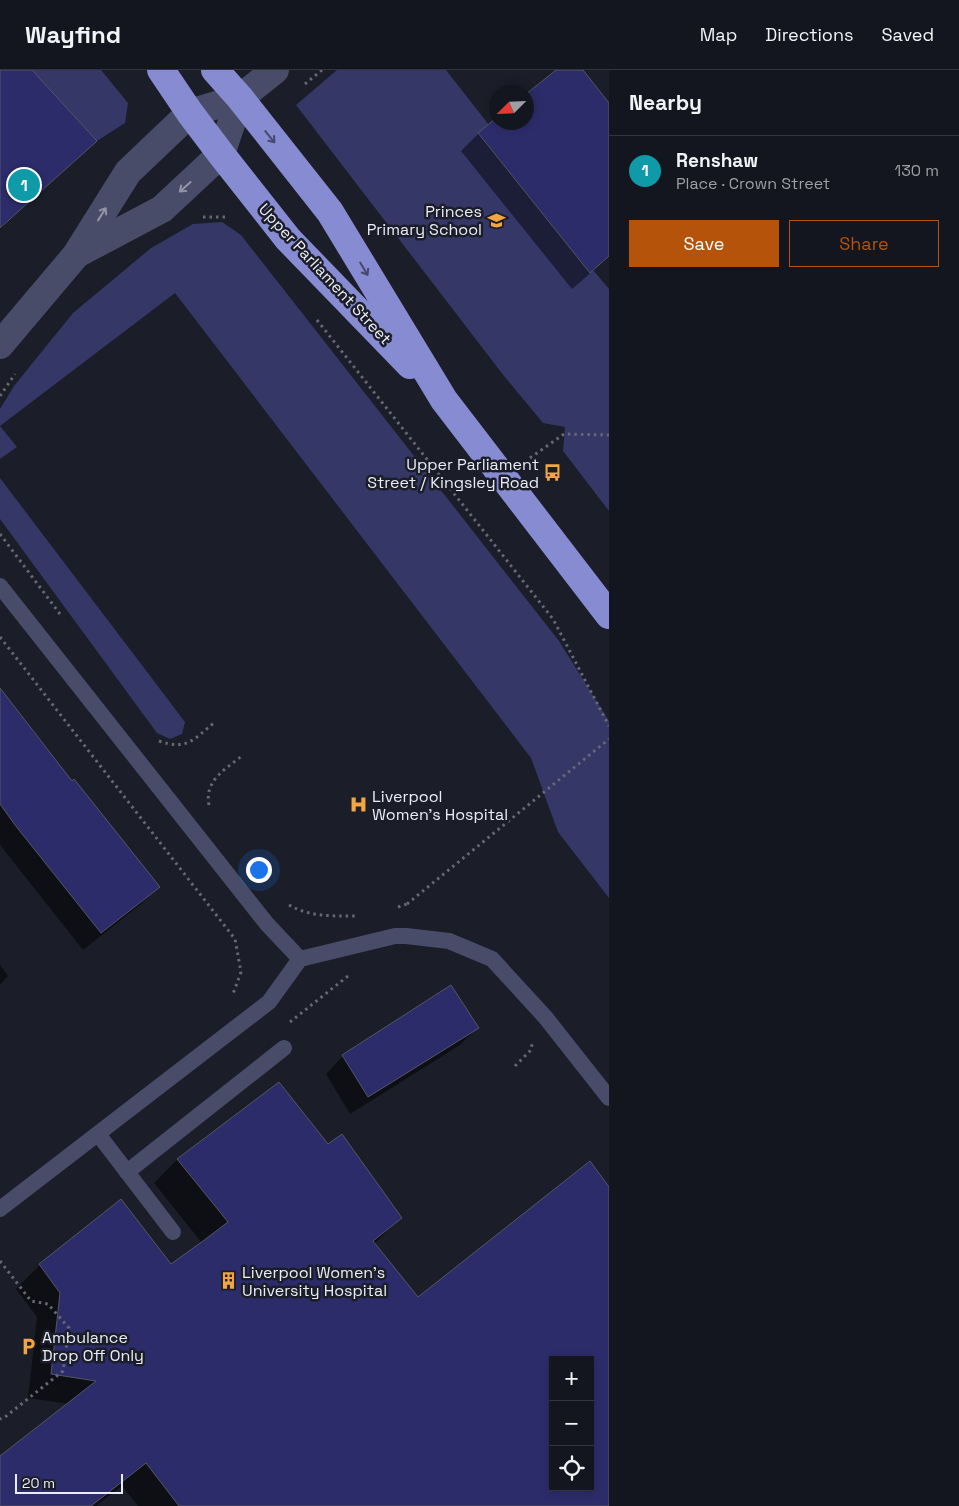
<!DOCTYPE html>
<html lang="en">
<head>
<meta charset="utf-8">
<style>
  body { margin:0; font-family:"Space Grotesk",sans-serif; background:#21232c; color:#f1f3f6 }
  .controls { position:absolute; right:15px; bottom:15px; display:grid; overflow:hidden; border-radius:0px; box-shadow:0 2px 8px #0003 }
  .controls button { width:45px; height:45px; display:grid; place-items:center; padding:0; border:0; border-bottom:1px solid #33353d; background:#14161f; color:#f1f3f6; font:25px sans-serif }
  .compass { position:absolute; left:489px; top:15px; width:45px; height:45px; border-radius:50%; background:#14161f; box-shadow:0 2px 8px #0003; rotate:246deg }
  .scale { position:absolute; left:15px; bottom:12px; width:108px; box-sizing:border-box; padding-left:5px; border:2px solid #ebecf5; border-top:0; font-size:14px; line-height:18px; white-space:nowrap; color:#ebecf5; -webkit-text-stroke:4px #1b1d29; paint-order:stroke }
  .you { position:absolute; left:258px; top:799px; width:18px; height:18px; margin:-12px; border:4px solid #fff; border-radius:50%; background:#1a73e8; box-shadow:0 0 0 8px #1a73e833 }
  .badge { display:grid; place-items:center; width:32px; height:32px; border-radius:50%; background:#b45309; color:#fff; font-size:16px; font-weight:700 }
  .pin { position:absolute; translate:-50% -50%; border:2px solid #fff; box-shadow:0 1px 5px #0006 }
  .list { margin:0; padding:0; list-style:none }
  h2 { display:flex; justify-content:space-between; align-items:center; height:65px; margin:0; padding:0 20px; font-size:21px }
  h2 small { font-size:16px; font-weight:400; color:#9d9fa4 }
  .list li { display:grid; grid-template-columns:32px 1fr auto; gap:15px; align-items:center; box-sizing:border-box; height:70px; padding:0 20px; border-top:1px solid #33353d }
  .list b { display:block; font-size:19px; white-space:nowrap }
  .list p { margin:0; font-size:16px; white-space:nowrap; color:#9d9fa4 }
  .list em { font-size:16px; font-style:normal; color:#9d9fa4 }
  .actions { display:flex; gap:10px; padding:15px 20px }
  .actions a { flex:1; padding:11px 0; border:1px solid #b45309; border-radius:0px; text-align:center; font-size:18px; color:#b45309 }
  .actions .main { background:#b45309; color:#fff }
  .icon { flex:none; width:28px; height:28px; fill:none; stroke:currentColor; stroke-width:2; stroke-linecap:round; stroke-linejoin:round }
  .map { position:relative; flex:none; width:609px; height:1436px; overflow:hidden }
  header { display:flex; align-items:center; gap:30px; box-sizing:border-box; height:70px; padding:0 25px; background:#14161f; border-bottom:1px solid #33353d }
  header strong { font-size:24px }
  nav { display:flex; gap:28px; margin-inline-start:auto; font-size:18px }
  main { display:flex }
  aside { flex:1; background:#14161f }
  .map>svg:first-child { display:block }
  .green { fill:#353766 }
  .shadow { fill:#0007; fill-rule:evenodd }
  .building { fill:#2d2c6a; stroke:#545665; fill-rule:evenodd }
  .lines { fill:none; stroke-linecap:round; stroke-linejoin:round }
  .path { stroke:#666873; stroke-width:3; stroke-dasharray:2.5 4; stroke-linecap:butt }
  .lane { stroke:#494c68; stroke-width:16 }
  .street { stroke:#494c68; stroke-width:28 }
  .highway { stroke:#868bd2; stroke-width:28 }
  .oneway { stroke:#46496d }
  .oneway2 { stroke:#9294a7 }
  .labels { text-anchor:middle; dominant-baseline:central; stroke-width:5; stroke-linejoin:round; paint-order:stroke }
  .poi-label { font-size:16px; fill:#ebecf5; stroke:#1b1d29; text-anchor:start }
  .street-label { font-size:16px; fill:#ebecf5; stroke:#1b1d29 }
</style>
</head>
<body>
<header>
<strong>Wayfind</strong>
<nav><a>Map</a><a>Directions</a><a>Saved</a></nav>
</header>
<main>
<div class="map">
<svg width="609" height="1436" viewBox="0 0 609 1436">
  <rect width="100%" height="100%" fill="#1b1d29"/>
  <g class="green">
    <path d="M32,0H101L128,33L125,53L97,71Z"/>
    <path d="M337,0H446L489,55L478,64L589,202L593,200L609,219V441L563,381L565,357L543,353L504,306L296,35Z"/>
    <path d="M222,152L241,165L559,571L609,651V828L558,762L531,688L175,223L0,356L17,377L0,389V339L14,316L73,243L151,178L193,154Z"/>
    <path d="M0,408L185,652L182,664L170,669L157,663L0,449Z"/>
  </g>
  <g class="shadow">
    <path d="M0,0H31L78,88L0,159Z"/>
    <path d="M558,0H581L609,35V187L572,219L461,81L478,64L497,50V52H526Z"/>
    <path d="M0,621L72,713L158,817L141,834L83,880L0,775Z"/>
    <path d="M0,895L8,906L0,915Z"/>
    <path d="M477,958L460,975L350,1044L326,1004L343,986Z"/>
    <path d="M328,1076L401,1148L374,1174L417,1229L590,1093L609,1119V1436H138L122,1416L96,1436H0V1388L69,1334L28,1328L37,1247L16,1219L40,1195L121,1131L171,1196L202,1173L154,1113L178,1089ZM553,1290H590V1417H553Z"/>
  </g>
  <g class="building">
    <path d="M0,0H32L97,71L0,158Z"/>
    <path d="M556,0H583L609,33V186L590,203L478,63L496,48V52H526V24Z"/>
    <path d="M0,618L72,711L74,709L160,817L101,863L15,755L0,734Z"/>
    <path d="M451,915L479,958L368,1027L342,985Z"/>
    <path d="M279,1012L328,1074L342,1064L402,1148L373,1171L418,1227L590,1091L609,1117V1436H179L146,1393L91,1436H0V1386L96,1311L51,1304L60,1223L39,1194L121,1129L171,1194L203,1171L228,1152L177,1089ZM553,1290H590V1417H553Z"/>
  </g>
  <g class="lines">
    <g class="path">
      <path d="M305,14L322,0"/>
      <path d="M203,147H229"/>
      <path d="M317,250L553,549L609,656"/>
      <path d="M0,326L15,304"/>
      <path d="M530,388L564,364L609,365"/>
      <path d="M0,464L60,544"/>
      <path d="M0,567L235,869L241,902L233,924"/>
      <path d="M159,671C187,681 194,669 215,652"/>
      <path d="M209,735C204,710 226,699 243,685"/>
      <path d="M407,834L609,669"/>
      <path d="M289,835C310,847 332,846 356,846"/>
      <path d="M398,837L407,834"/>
      <path d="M290,952L348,906"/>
      <path d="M515,996L531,980L532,974"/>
      <path d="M0,1191L31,1231L48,1234L69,1258L63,1301L5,1347L0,1349"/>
    </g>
    <g class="lane">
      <path d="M0,516L267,854L300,889"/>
      <path d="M98,1064L173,1162"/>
      <path d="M127,1102L284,978"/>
      <path d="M0,1139L269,932L300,889L395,866H406L449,871L492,889L546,948L609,1028"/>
    </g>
    <g class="street">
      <path d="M77,184L162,139L221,84L240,28"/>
      <path d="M0,275L76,185L128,102L190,43L240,28L275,0"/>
    </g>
    <g class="highway">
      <path d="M161,0L190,43L221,84L288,169L410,295"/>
      <path d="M215,0L240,28L330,142L444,330L609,545"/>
    </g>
  </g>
  <defs><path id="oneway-shaft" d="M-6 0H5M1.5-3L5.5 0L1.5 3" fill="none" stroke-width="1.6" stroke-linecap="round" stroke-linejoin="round" transform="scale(1.25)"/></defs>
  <g class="oneway">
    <use href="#oneway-shaft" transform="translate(270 67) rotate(51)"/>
    <use href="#oneway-shaft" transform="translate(364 199) rotate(59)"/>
  </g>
  <g class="oneway2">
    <use href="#oneway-shaft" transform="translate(185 117) rotate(138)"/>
    <use href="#oneway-shaft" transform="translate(102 144) rotate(-58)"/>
  </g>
  <defs>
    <symbol id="school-bare" viewBox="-9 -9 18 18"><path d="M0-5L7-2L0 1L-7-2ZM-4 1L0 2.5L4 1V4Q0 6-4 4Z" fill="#f2a541" stroke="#1b1d29" stroke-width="2.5" paint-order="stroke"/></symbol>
    <symbol id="bus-bare" viewBox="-9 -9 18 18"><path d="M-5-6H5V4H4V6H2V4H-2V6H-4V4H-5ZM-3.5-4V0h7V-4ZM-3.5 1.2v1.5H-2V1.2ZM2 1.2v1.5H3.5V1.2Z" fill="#f2a541" stroke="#1b1d29" stroke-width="2.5" paint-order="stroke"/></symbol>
    <symbol id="hospital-bare" viewBox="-9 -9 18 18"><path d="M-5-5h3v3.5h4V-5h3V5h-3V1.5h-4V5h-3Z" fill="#f2a541" stroke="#1b1d29" stroke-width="2.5" paint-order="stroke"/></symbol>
    <symbol id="building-bare" viewBox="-9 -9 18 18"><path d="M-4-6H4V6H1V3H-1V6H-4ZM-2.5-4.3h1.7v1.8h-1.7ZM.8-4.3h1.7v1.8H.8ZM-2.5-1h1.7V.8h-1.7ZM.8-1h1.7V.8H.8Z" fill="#f2a541" stroke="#1b1d29" stroke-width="2.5" paint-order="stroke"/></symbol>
    <symbol id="parking-bare" viewBox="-9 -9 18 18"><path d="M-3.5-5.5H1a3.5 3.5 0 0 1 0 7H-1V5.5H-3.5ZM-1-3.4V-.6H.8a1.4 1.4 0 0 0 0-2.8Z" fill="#f2a541" stroke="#1b1d29" stroke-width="2.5" paint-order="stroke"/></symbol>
  </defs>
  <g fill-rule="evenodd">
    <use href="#school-bare" x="484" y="138" width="25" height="25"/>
    <use href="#bus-bare" x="540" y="390" width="25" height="25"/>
    <use href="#hospital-bare" x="346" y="722" width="25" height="25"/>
    <use href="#building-bare" x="216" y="1198" width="25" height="25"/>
    <use href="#parking-bare" x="16" y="1264" width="25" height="25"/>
  </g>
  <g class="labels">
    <g class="poi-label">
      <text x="482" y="141" text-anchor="end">Princes<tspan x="482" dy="18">Primary School</tspan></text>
      <text x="539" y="394" text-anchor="end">Upper Parliament<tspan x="539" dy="18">Street / Kingsley Road</tspan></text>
      <text x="372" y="726">Liverpool<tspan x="372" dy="18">Women's Hospital</tspan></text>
      <text x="242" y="1202">Liverpool Women's<tspan x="242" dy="18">University Hospital</tspan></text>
      <text x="42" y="1267">Ambulance<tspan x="42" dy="18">Drop Off Only</tspan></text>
    </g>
    <g class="street-label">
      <text transform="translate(325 204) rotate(47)">Upper Parliament Street</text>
    </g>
  </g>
</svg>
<div class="controls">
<button>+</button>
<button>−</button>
<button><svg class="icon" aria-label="locate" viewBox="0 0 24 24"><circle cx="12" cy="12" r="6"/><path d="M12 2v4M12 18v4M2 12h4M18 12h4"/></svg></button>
</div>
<svg class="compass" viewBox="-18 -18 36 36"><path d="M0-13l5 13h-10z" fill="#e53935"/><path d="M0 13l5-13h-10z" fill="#9d9fa4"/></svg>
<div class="scale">20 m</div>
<div class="you"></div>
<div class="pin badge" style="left:24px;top:115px;background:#0f9aa8">1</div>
</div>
<aside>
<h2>Nearby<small></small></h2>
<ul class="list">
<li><span class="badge" style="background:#0f9aa8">1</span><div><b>Renshaw</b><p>Place · Crown Street</p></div><em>130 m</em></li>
</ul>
<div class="actions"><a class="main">Save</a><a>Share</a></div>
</aside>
</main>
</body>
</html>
